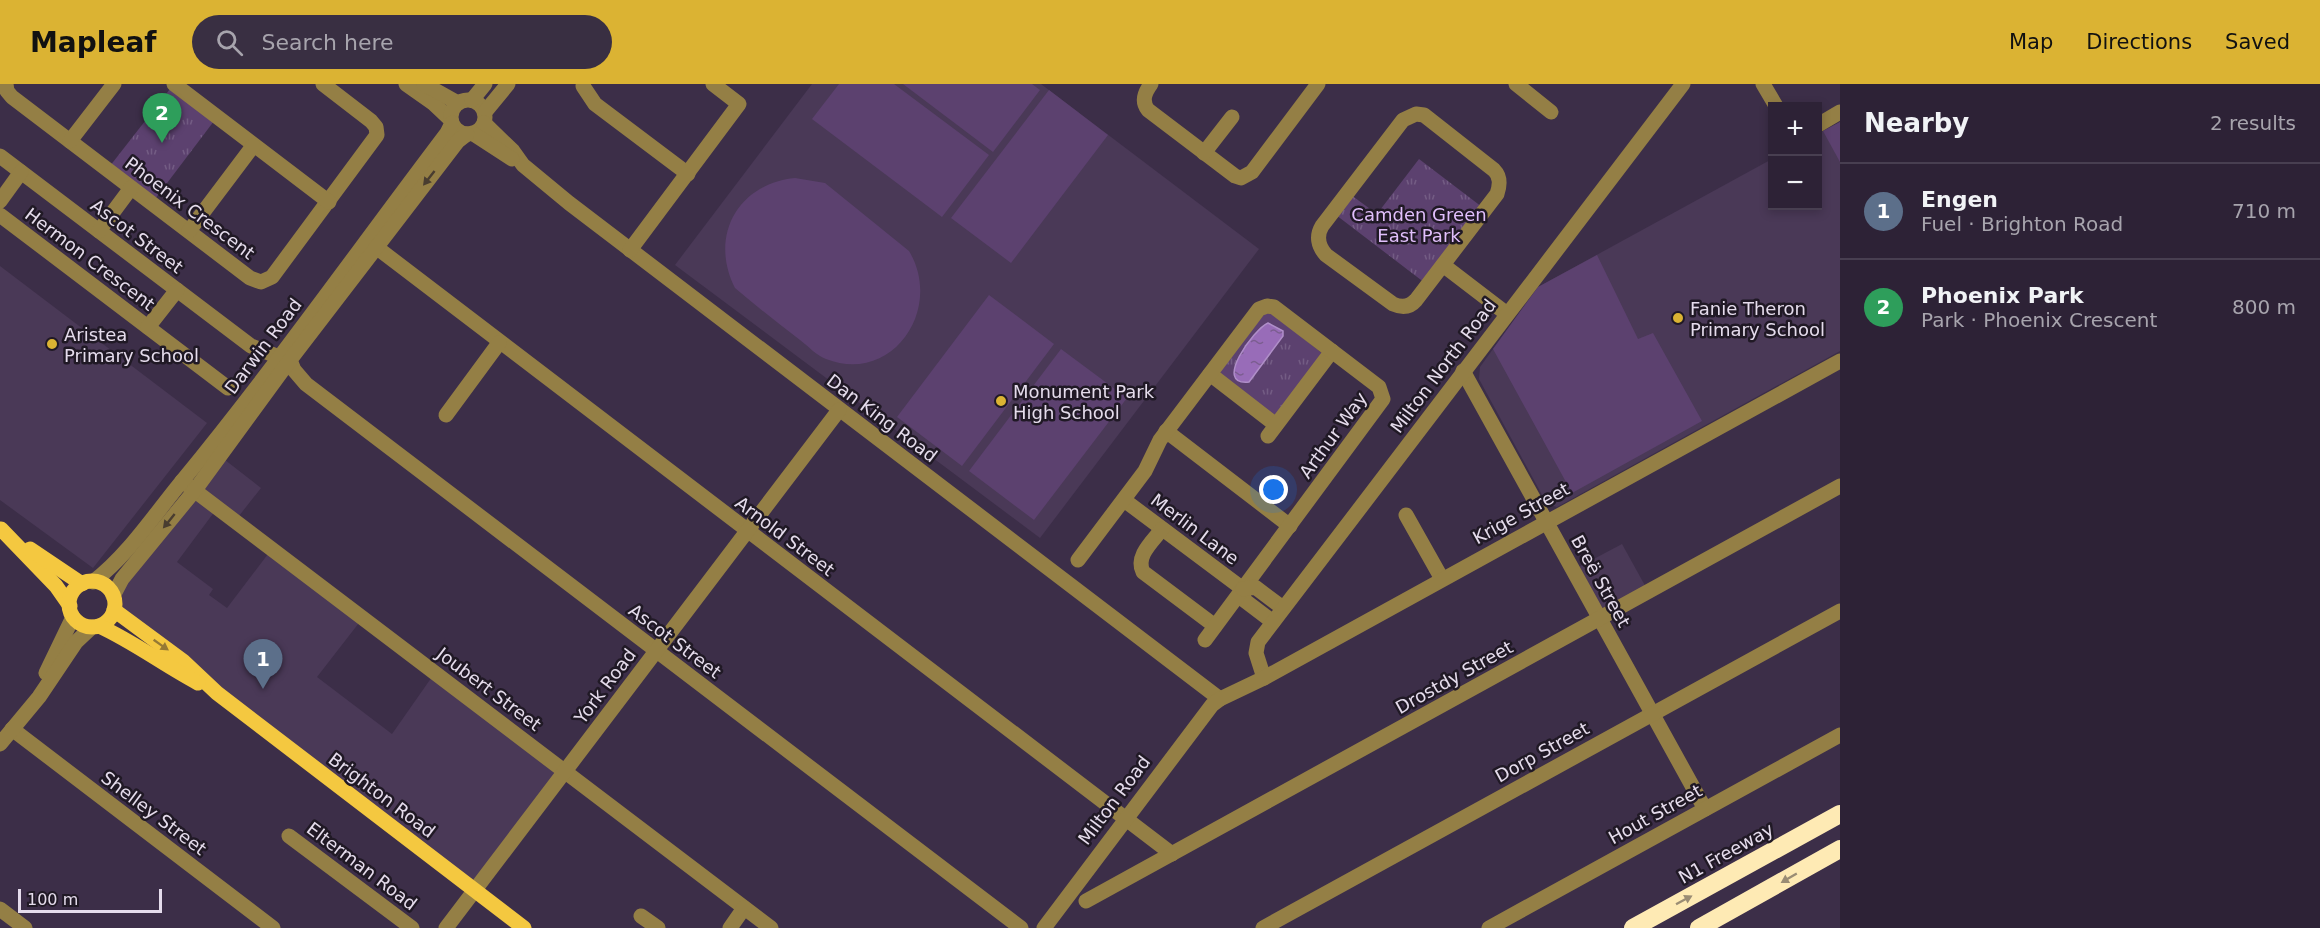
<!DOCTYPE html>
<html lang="en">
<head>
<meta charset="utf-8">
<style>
  body { margin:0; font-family:"DejaVu Sans",sans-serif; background:#392f42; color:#f1f3f6 }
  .controls { position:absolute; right:18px; top:18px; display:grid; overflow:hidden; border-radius:0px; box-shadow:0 3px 9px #0003 }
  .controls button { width:54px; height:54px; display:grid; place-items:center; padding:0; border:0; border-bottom:2px solid #483f51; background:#2d2236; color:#f1f3f6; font:30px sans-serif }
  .scale { position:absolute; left:18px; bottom:15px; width:144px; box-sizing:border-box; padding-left:6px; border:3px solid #e5dcec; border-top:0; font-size:16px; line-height:21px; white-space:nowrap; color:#e5dcec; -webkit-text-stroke:4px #201925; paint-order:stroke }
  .you { position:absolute; left:1274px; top:406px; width:21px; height:21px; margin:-15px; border:4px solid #fff; border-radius:50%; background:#1a73e8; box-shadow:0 0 0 9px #1a73e833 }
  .badge { display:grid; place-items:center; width:39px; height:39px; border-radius:50%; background:#dbb333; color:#fff; font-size:20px; font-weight:700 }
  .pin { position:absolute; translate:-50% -50px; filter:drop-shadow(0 2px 3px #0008) }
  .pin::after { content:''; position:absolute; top:32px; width:21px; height:18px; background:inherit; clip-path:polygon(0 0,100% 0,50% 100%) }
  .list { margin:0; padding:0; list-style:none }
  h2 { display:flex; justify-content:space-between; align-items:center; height:78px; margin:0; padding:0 24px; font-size:26px }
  h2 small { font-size:20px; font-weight:400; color:#a7a4ad }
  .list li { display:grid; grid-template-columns:39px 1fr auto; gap:18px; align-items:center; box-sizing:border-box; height:96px; padding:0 24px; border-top:2px solid #483f51 }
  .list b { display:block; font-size:22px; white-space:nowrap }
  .list p { margin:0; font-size:20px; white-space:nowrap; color:#a7a4ad }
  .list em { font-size:20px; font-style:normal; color:#a7a4ad }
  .icon { flex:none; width:33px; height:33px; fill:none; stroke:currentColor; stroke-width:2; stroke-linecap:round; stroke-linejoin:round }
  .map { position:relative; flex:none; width:1840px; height:844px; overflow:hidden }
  header { display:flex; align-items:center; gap:36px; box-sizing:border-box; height:84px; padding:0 30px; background:#dbb333; color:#111 }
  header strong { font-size:28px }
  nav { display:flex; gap:33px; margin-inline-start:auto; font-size:21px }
  .search { width:420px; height:54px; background:#392f42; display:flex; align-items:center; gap:15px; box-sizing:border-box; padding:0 21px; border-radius:33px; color:#a7a4ad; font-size:22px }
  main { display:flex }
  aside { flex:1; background:#2d2236 }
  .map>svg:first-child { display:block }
  .built { fill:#4a3957 }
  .park { fill:url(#park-tufts) }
  .pitch { fill:#5c416f }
  .water { fill:url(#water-ripples); stroke:#af8ec8; stroke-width:1.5 }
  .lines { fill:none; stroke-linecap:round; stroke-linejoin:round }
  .minor { stroke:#947f45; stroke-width:15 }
  .major { stroke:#f4c840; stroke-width:15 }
  .highway { stroke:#feeab4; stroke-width:18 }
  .oneway { fill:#493d30 }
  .oneway2 { fill:#957934 }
  .oneway3 { fill:#9a8c74 }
  .poi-dot { fill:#dbb333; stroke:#201925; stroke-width:2 }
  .labels { text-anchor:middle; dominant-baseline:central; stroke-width:5; stroke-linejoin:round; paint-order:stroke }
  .street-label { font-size:18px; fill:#e5dcec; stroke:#201925 }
  .park-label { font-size:18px; fill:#e1bffc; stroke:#201925 }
  .poi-label { font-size:18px; fill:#e5dcec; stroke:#201925; text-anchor:start }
</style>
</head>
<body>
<header>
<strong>Mapleaf</strong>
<div class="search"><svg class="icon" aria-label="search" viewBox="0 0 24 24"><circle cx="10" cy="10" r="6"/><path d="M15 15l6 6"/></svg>Search here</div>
<nav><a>Map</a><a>Directions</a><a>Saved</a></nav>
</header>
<main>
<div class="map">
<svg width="1840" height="844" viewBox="0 0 1840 844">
  <defs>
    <pattern id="park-tufts" width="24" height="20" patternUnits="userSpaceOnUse" patternTransform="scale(1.5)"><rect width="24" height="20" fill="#5c416f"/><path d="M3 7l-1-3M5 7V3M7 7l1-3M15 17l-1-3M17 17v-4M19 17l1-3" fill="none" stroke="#735c84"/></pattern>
    <pattern id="water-ripples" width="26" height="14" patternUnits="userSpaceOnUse" patternTransform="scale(1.5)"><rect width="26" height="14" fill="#986cb8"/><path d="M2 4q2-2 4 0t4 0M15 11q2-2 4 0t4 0" fill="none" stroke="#7b5d90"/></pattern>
  </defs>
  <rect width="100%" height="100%" fill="#3c2e48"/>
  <g class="built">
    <path d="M812,0H1041L1259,165L1040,454L675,181Z"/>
    <path d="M1840,38V267L1557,423L1547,420L1479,295L1480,283L1538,203L1772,75V122H1818V50Z"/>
    <path d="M0,182L207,339L93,484L0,416Z"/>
    <path d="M220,372L261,404L235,437L218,423L177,478L213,505L209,511L227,524L271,466L362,535L317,593L392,650L434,590L565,688L475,805L115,519L123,496Z"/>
    <path d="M1622,460L1648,507L1600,534L1573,486Z"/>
  </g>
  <g class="park">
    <path d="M170,5L214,37L155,115L110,82Z"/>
    <path d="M1419,75L1482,123L1425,199L1336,131L1351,111L1377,130Z"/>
    <path d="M1268,226L1323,270L1275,332L1220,292L1221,282Z"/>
  </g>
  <g class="pitch">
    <path d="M839,0H894L989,71L942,133L812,35Z"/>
    <path d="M903,0H1032L1040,6L993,68Z"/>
    <path d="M1049,6L1108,51L1011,179L951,134Z"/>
    <path d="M1840,38V78L1823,47Z"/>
    <path d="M795,94L825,99L909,167C944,225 892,301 826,275C817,272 808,262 800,256C778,239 756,222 735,204C709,153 737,100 795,94Z"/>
    <path d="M1597,171L1638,255L1653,249L1702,337L1572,409L1493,265L1538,203Z"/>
    <path d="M989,211L1054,260L962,382L897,333Z"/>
    <path d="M1061,265L1127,314L1034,436L969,387Z"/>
  </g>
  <path class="water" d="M1268,239L1283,247V252L1249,298C1212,302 1254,245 1268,239Z"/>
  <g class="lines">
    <g class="minor">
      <path d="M6,0L7,7L12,13L250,194L261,198L272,193L377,51L376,43L371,37L323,0"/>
      <path d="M174,0L329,118"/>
      <path d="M406,0L433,19L451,36"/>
      <path d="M424,0L458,19"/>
      <path d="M1151,0C1145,8 1141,17 1148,26L1235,92L1241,94L1252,88L1318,0"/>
      <path d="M1516,0L1551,28"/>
      <path d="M1763,0L1776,22"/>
      <path d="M583,2L595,20L688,90"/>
      <circle cx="468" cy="33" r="17"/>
      <path d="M472,16L485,0"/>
      <path d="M485,28L508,0"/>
      <path d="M1416,30L1424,31L1494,86C1501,93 1500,101 1497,110L1416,216C1410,223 1402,224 1393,220L1326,171C1318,162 1316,152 1322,142L1403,36Z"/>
      <path d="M484,39L513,67L523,81L569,119L1220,615"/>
      <path d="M1818,41L1840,28"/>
      <path d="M472,49L512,75"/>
      <path d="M70,57L114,0"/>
      <path d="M1204,69L1232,33"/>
      <path d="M0,72L251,262L279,273"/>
      <path d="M0,117L21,88"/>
      <path d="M0,131L228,304"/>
      <path d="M99,147L131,104"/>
      <path d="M189,147L253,62"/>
      <path d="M376,163L1172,770"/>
      <path d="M630,166L739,20L713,0"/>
      <path d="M1443,181L1507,230"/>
      <path d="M148,243L177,206"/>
      <path d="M290,276L294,286L306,300L1021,844"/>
      <path d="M1463,287L1705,725"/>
      <path d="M1210,290L1276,341"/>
      <path d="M446,331L499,259"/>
      <path d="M1166,347L1290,442"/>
      <path d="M1268,352L1332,267"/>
      <path d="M182,397L771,844"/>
      <path d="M1124,416L1243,505L1244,516L1273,538"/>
      <path d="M1406,431L1442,495"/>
      <path d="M1162,445C1153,457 1135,472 1143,488L1215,542"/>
      <path d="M1078,476L1145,387L1160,356L1259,225L1267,222L1274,223L1379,303L1383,315L1205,556"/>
      <path d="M93,498C129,470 154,431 183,396C275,284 359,165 447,49L452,39"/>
      <path d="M1243,505L1255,503L1283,524"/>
      <path d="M113,512L122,495L195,406L290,276L458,57L467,50"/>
      <path d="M46,589L73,533"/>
      <path d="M1264,594L1256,569L1258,558L1683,0"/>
      <path d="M12,645L273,844"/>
      <path d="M0,660L39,613L76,558L92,543"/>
      <path d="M289,752L412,844"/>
      <path d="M1086,817L1840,402"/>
      <path d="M0,825L25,844"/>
      <path d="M641,832L658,844"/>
      <path d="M446,844L839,326"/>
      <path d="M730,844L744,824"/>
      <path d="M1044,844L1212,621L1220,615L1264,594L1840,277"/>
      <path d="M1263,844L1840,527"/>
      <path d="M1489,844L1840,651"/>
    </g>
    <g class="major">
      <path d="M1,445L56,502L70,522"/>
      <path d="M30,465L82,500"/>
      <circle cx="92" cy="520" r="23"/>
      <path d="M114,526L183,577L217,609L524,844"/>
      <path d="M99,542C134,558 164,581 198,599"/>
    </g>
    <g class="highway">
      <path d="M1633,844L1840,730"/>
      <path d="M1699,844L1840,765"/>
    </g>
  </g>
  <defs><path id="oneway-solid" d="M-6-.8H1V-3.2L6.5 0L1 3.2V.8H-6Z" transform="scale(1.5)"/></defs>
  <g class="oneway">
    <use href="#oneway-solid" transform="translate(429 94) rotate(128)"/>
    <use href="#oneway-solid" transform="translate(169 437) rotate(129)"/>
  </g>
  <use class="oneway2" href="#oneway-solid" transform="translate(161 561) rotate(35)"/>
  <g class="oneway3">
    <use href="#oneway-solid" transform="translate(1789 794) rotate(150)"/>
    <use href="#oneway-solid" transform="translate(1684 816) rotate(-28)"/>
  </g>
  <g class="poi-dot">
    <circle cx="1678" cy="234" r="6"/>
    <circle cx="52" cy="260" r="6"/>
    <circle cx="1001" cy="317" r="6"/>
  </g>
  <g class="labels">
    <g class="street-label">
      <text transform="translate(190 124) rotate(37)">Phoenix Crescent</text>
      <text transform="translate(137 152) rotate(37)">Ascot Street</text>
      <text transform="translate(90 175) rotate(37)">Hermon Crescent</text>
      <text transform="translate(263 262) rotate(-53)">Darwin Road</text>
      <text transform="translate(1443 282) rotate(-53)">Milton North Road</text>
      <text transform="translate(882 334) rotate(37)">Dan King Road</text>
      <text transform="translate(1333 351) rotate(-54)">Arthur Way</text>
      <text transform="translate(1521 429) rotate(-29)">Krige Street</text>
      <text transform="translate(1195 445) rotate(37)">Merlin Lane</text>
      <text transform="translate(785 452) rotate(37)">Arnold Street</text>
      <text transform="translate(1601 497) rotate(61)">Breë Street</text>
      <text transform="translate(675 557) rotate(37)">Ascot Street</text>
      <text transform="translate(1454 593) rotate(-29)">Drostdy Street</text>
      <text transform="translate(605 602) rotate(-53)">York Road</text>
      <text transform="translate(489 605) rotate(37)">Joubert Street</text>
      <text transform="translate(1542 668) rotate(-29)">Dorp Street</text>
      <text transform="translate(382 711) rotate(37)">Brighton Road</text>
      <text transform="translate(1114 716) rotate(-53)">Milton Road</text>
      <text transform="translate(154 729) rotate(37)">Shelley Street</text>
      <text transform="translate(1655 730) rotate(-29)">Hout Street</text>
      <text transform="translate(1726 769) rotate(-29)">N1 Freeway</text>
      <text transform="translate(362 782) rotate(37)">Elterman Road</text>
    </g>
    <g class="park-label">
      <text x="1419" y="130">Camden Green<tspan x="1419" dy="21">East Park</tspan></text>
    </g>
    <g class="poi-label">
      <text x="1690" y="224">Fanie Theron<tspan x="1690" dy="21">Primary School</tspan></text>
      <text x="64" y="250">Aristea<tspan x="64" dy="21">Primary School</tspan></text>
      <text x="1013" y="307">Monument Park<tspan x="1013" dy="21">High School</tspan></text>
    </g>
  </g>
</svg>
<div class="controls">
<button>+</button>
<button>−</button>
</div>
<div class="scale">100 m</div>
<div class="you"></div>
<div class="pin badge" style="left:263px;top:605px;background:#5c6f8a">1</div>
<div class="pin badge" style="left:162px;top:59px;background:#2e9e5b">2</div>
</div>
<aside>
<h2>Nearby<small>2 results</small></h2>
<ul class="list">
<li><span class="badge" style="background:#5c6f8a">1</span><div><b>Engen</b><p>Fuel · Brighton Road</p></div><em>710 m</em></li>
<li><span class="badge" style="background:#2e9e5b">2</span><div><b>Phoenix Park</b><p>Park · Phoenix Crescent</p></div><em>800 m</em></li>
</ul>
</aside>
</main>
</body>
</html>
